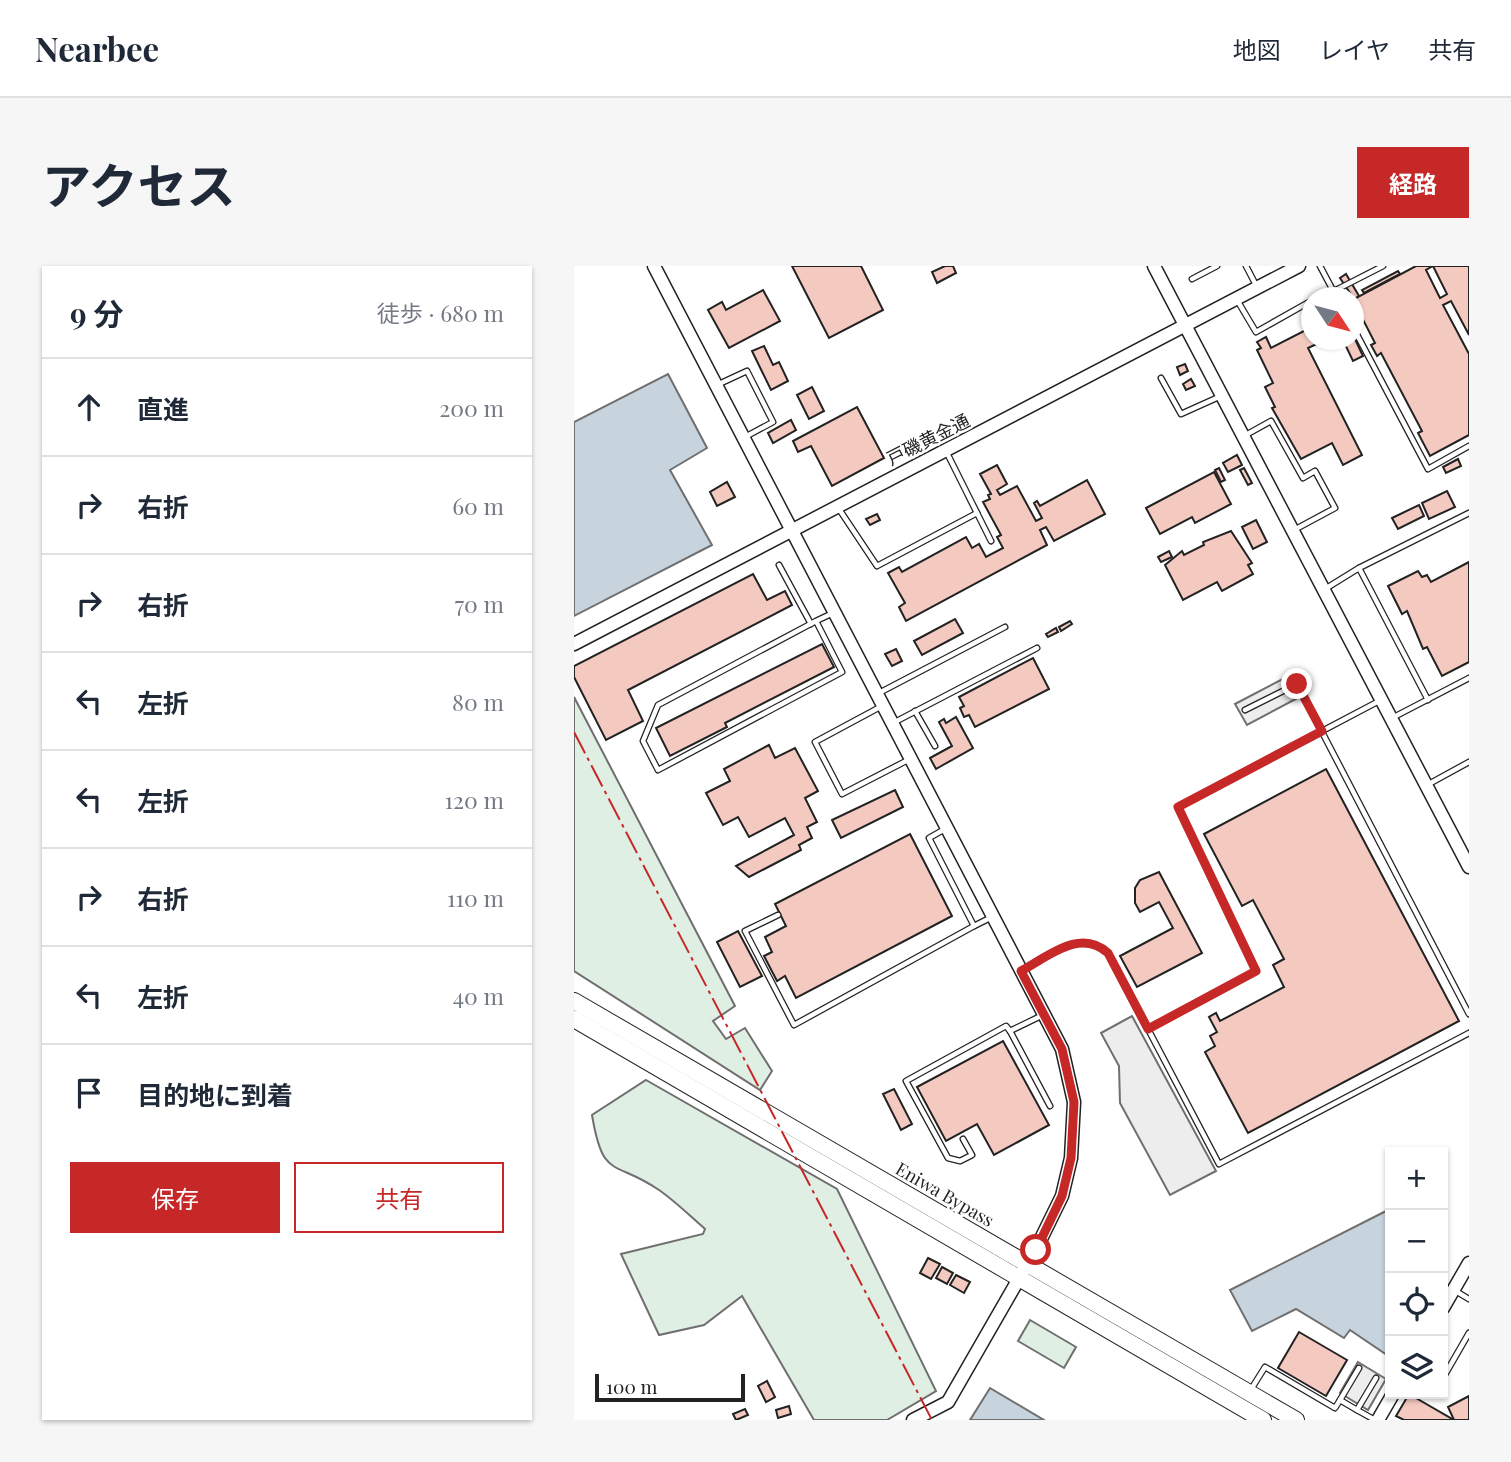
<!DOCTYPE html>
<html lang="ja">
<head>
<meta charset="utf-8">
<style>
  body { margin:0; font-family:"Playfair Display","Noto Sans JP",serif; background:#f6f6f7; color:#1f2937 }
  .controls { position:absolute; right:21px; bottom:21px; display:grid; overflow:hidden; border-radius:0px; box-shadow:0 2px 5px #0004 }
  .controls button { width:63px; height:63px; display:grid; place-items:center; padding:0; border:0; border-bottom:2px solid #e0e1e3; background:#fff; color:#1f2937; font:35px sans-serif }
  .compass { position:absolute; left:727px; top:21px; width:63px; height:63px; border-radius:50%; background:#fff; box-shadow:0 2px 5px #0004; rotate:126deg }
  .scale { position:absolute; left:21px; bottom:18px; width:150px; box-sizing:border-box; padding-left:7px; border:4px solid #222; border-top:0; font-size:19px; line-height:24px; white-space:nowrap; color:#222; -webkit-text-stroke:5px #fff; paint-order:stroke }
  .stop { position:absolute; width:21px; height:21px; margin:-16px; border:5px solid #c62828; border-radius:50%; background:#fff }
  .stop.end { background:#c62828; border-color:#fff; box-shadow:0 2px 7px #0008 }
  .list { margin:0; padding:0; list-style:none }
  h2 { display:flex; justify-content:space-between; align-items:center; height:91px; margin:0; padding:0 28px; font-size:30px }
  h2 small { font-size:23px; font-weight:400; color:#747a83 }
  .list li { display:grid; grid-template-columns:46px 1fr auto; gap:21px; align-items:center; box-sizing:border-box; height:98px; padding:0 28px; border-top:2px solid #e0e1e3 }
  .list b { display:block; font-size:26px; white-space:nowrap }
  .list em { font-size:23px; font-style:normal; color:#747a83 }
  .actions { display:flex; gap:14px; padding:21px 28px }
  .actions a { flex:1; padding:16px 0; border:2px solid #c62828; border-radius:0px; text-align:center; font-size:24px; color:#c62828 }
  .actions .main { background:#c62828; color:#fff }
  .icon { flex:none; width:38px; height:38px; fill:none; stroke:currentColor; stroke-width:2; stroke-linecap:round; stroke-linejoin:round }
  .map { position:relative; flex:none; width:895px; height:1154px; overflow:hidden; border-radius:0px }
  header { display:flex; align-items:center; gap:42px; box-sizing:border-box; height:98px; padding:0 35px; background:#fff; border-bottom:2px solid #e0e1e3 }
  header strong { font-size:33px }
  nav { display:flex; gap:38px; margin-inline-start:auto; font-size:24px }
  .intro { display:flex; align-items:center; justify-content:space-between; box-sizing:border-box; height:168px; padding:0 42px }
  h1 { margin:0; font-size:49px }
  .button { padding:18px 32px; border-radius:0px; background:#c62828; color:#fff; font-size:24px; font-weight:700 }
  main { display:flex; gap:42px; padding:0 42px }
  aside { flex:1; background:#fff; border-radius:0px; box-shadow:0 2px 5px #0004 }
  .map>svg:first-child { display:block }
  .green { fill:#e0efe3; stroke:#6f6f6f; stroke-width:2 }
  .parking { fill:#ededed; stroke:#6f6f6f; stroke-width:2 }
  .water { fill:#c7d3dd; stroke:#6f6f6f; stroke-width:2 }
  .building { fill:#f3c9c0; stroke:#222; stroke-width:2; fill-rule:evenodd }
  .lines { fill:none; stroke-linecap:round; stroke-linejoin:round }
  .lane-casing { stroke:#222; stroke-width:7 }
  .secondary-casing { stroke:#222; stroke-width:15 }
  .highway-casing { stroke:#222; stroke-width:18 }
  .lane { stroke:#fff; stroke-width:4.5 }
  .secondary { stroke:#fff; stroke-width:12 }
  .highway { stroke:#fff; stroke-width:16 }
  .power { stroke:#c62828; stroke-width:2; stroke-dasharray:24 5 3.5 5; stroke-linecap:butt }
  .route { stroke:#c62828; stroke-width:9 }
  .labels { text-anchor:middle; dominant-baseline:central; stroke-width:5; stroke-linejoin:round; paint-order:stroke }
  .street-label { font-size:18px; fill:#222; stroke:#fff }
</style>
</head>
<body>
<header>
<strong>Nearbee</strong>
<nav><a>地図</a><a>レイヤ</a><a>共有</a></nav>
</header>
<div class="intro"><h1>アクセス</h1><a class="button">経路</a></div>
<main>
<aside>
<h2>9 分<small>徒歩 · 680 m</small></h2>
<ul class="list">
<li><svg class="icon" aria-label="ahead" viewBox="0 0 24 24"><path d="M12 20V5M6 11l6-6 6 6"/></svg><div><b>直進</b></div><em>200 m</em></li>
<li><svg class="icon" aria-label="right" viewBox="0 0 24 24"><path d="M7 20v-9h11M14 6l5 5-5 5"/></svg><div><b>右折</b></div><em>60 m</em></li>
<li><svg class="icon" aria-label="right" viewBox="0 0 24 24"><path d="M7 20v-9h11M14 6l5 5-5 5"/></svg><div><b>右折</b></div><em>70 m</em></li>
<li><svg class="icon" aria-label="left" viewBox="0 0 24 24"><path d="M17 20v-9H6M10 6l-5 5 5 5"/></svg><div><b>左折</b></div><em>80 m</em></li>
<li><svg class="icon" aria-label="left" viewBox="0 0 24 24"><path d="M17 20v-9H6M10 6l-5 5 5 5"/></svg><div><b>左折</b></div><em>120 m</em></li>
<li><svg class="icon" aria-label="right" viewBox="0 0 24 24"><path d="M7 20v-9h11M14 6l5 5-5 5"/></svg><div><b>右折</b></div><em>110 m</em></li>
<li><svg class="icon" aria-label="left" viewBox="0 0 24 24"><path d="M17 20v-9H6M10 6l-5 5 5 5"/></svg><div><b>左折</b></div><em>40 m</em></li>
<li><svg class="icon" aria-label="arrive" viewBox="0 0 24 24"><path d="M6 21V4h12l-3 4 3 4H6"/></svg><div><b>目的地に到着</b></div></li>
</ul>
<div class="actions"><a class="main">保存</a><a>共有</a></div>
</aside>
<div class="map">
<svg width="895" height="1154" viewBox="0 0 895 1154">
  <rect width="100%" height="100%" fill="#fff"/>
  <g class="green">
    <path d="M0,431L161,740L139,755L152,773L171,762L198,805L186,824L0,705Z"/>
    <path d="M72,814L263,923L362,1125L313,1154H240L168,1030L130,1059L85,1069L47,988L129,968L131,963C116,950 101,935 85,924C40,893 29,915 18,849Z"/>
    <path d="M456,1054L502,1081L490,1102L444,1075Z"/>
  </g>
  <g class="parking">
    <path d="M722,406L733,427L673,459L661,438Z"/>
    <path d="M558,750L642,905L596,929L546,837L545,800L527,767Z"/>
    <path d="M784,1096L812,1113L794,1144L766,1127Z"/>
  </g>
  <g class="water">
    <path d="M94,108L133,182L96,204L138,279L0,350V156Z"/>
    <path d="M816,943V1091L776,1064L770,1072L722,1043L678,1065L656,1024Z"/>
    <path d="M416,1122L470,1154H396Z"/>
  </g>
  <g class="building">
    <path d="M218,0H287L309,44L255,72Z"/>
    <path d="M371,0H379L382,7L363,17L358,6Z"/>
    <path d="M842,0H895V69L877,35L869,39L895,88V169L856,190L844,167L848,165L807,87L803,90L797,79L801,77L780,36V33ZM859,0L873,28L866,32L852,4Z"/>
    <path d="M824,5L826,8L790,27L788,24Z"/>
    <path d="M772,8L785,30L780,33L766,12Z"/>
    <path d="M189,24L206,55L155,82L134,44L148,36L152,44Z"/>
    <path d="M738,54V74H751L734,82L788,189L769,199L758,177L727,193L698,142L701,141L691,121L699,117L683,84L687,82L683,76L692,71L697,82L734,63Z"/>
    <path d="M780,71L789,90L779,95L769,74H780Z"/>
    <path d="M190,80L199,99L205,96L214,115L197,124L178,85Z"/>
    <path d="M611,98L614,105L606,109L603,101Z"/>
    <path d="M617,113L621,120L612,124L609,118Z"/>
    <path d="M238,121L250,145L235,153L223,129Z"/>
    <path d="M283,141L310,192L258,220L237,180L224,186L219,175Z"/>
    <path d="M217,154L222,164L199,177L194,167Z"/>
    <path d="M663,189L668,199L654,206L649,197Z"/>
    <path d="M884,193L887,200L872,207L869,201Z"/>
    <path d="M423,199L433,218L423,224L426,229L443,220L462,255L468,252L460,237L463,235L466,240L513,214L531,248L480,275L472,261L466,264L473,279L332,355L325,341L331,337L314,307L325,301L328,306L392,271L398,282L405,278L412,291L429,282L423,271L427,269L409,236L416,233L414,229L417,228L406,208Z"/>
    <path d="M645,202L651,214L647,216L641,204Z"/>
    <path d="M670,202L678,217L674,219L666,204Z"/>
    <path d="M640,206L657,238L621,257L618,251L586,268L572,242Z"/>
    <path d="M153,216L161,231L143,240L136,226Z"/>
    <path d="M873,225L881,241L855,253L848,237Z"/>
    <path d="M845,239L850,250L824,263L818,252Z"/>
    <path d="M303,248L306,254L296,259L292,253Z"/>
    <path d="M682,254L693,276L679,283L668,261Z"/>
    <path d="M657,265L678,297L674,299L679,308L648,325L643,316L609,334L591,299L608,285L610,289L630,279L629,276Z"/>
    <path d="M595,285L598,291L587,296L584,291Z"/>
    <path d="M895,296V396L868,410L853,381L849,383L833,345L828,348L814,320L844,305L848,311L853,309L857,316Z"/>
    <path d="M179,308L193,334L211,325L218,339L54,424L69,455L32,474L0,411V400Z"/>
    <path d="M381,353L389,367L348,389L340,375Z"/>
    <path d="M496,355L498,358L487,365L485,361Z"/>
    <path d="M482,362L484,366L474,371L472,368Z"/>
    <path d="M248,378L260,401L151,457L153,461L96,490L82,462Z"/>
    <path d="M322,383L328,395L318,400L311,388Z"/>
    <path d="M459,392L475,423L401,461L395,449L390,451L386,442L390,440L385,431Z"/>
    <path d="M382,451L399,482L362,503L356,492L378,480L365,456L370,453L372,457Z"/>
    <path d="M195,479L201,492L221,482L244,525L231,532L243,556L233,561L238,572L225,579L227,584L175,611L162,600L220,569L211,552L175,571L164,551L149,559L132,527L156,515L150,503Z"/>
    <path d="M752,503L885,755L674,867L631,786L641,780L636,770L643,766L635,751L642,747L646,755L710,721L699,699L710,693L679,634L668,640L630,568Z"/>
    <path d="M321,524L329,541L267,572L258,554Z"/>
    <path d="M336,568L378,650L222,732L211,710L203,715L190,690L198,686L191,671L212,660L201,638Z"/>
    <path d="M585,606L628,687L563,721L546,690L599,662L585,636L566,646L561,637V622L566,614Z"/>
    <path d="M164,665L188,710L166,721L143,676Z"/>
    <path d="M429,775L475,859L420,889L403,858L372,875L343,821Z"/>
    <path d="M320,823L338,858L327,864L309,828Z"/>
    <path d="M354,992L366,998L357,1013L346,1007Z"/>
    <path d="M368,1001L379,1007L373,1018L362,1012Z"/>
    <path d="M382,1009L396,1016L390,1027L376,1019Z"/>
    <path d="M725,1066L773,1094L752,1130L704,1102Z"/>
    <path d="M193,1115L201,1131L192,1136L184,1120Z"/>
    <path d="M835,1128L880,1154H830L822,1150Z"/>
    <path d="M895,1130V1154H880L874,1141Z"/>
    <path d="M215,1140L217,1148L204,1152L202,1144Z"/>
    <path d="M171,1143L174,1149L162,1154L159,1148Z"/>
  </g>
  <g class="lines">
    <defs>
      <g id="lane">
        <path d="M672,0L683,21"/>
        <path d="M746,0L763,32"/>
        <path d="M618,13L643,0"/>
        <path d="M760,25L809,0"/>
        <path d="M663,34L682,66L737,35"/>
        <path d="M780,63L854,203L895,180"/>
        <path d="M587,112L607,148L647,130"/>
        <path d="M145,118L173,105L199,156L171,171"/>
        <path d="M670,170L697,155L729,212L741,205L761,242L720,264"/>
        <path d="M373,187L417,275"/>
        <path d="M265,243L303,300L403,247"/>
        <path d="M205,299L237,358"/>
        <path d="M785,302L854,434"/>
        <path d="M751,323L785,302L895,247"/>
        <path d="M242,355L268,406L84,504L69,475L84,439L242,355L259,347"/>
        <path d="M305,427L431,361"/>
        <path d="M308,440L241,476L268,528L336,493"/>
        <path d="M671,444L723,418L895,748"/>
        <path d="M341,445L361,480"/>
        <path d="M818,452L895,412"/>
        <path d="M319,457L463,382"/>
        <path d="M853,519L895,496"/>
        <path d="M371,563L355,572L400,660L418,651"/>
        <path d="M204,649L171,665L220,759L400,660"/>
        <path d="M448,704C476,689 506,662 534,687L645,898L895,767"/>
        <path d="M469,749L436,765L476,840"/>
        <path d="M574,763L682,705L604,541L807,434"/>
        <path d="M389,873L398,889L386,895L374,892L332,815L432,760L436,765"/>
        <path d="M880,1024L895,1033"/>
        <path d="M869,1112L895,1067"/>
        <path d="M676,1125L691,1101L761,1142L766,1134L783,1144"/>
        <path d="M766,1134L785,1102"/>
        <path d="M801,1154L783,1144L802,1112"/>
      </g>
      <g id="secondary">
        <path d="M80,0L488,783L500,836L497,892L488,930L462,983L374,1136L339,1154"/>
        <path d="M580,0L895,601"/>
        <path d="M0,378L725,0"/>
        <path d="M869,1042L895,997"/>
        <path d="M804,1154L819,1128"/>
      </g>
      <g id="highway">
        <path d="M0,735L722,1154"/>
        <path d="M0,753L689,1154"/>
      </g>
    </defs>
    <use href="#lane" class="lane-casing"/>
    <use href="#secondary" class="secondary-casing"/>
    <use href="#highway" class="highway-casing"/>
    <use href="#lane" class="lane"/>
    <use href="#secondary" class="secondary"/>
    <use href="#highway" class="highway"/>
    <path class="power" d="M0,466L358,1154"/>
  </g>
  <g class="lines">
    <path class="route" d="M462,984L488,930L497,892L500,836L488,783L447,705C475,690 506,662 534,687L574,763L682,705L604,541L748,465L723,418"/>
  </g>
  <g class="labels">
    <g class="street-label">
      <text transform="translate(354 173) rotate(-27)">戸磯黄金通</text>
      <text transform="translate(371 928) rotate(30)">Eniwa Bypass</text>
    </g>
  </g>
</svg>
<div class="controls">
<button>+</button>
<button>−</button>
<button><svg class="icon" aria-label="locate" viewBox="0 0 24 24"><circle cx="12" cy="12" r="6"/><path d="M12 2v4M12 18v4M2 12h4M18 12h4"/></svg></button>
<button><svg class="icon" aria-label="layers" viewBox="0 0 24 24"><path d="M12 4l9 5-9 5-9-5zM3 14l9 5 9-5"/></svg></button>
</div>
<svg class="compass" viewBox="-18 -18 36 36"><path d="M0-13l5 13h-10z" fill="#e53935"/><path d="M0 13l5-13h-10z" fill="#747a83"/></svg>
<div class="scale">100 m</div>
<div class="stop" style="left:462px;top:984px"></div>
<div class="stop end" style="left:723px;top:418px"></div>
</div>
</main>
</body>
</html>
